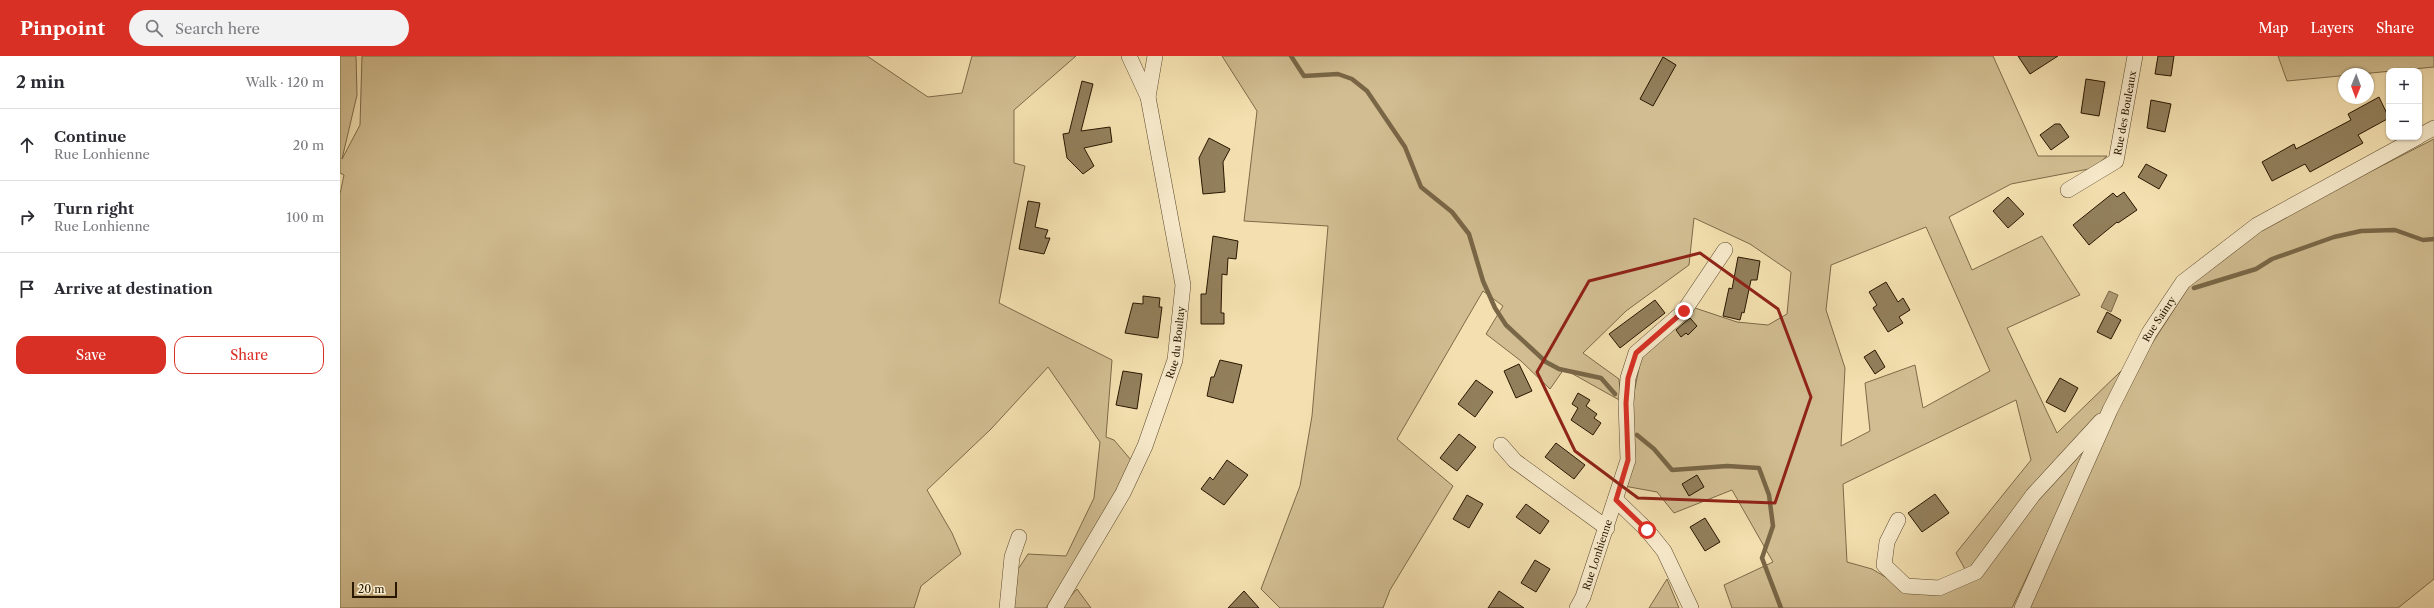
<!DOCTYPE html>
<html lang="en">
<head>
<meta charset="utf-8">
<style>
  body { margin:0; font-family:"Libre Caslon Text",serif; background:#f2f2f3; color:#2b2b33 }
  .controls { position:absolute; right:12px; top:12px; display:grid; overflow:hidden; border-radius:8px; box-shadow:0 1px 3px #0004 }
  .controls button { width:36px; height:36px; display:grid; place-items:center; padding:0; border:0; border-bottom:1px solid #e1e1e2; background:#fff; color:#2b2b33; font:20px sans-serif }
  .compass { position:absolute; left:1998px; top:12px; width:36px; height:36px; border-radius:50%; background:#fff; box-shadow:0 1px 3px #0004; rotate:181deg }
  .scale { position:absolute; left:12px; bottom:10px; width:45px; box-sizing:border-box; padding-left:4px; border:2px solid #291700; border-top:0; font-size:11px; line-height:14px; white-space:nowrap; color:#291700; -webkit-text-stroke:3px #f7eacb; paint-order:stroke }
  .stop { position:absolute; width:12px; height:12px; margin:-9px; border:3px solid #d93025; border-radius:50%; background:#fff }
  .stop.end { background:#d93025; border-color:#fff; box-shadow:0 1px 4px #0008 }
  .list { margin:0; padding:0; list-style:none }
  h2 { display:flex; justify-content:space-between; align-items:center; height:52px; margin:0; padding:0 16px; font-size:17px }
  h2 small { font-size:13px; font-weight:400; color:#7c7c81 }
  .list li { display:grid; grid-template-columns:26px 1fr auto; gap:12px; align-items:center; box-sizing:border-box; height:72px; padding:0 16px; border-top:1px solid #e1e1e2 }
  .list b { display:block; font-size:15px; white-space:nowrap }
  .list p { margin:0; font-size:13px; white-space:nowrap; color:#7c7c81 }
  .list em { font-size:13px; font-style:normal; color:#7c7c81 }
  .actions { display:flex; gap:8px; padding:12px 16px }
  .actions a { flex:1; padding:9px 0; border:1px solid #d93025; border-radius:12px; text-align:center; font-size:14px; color:#d93025 }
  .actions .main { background:#d93025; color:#fff }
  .icon { flex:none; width:22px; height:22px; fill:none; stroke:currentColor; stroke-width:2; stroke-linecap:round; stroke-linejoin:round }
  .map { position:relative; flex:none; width:2094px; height:552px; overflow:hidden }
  header { display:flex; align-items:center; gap:24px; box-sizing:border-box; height:56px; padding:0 20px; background:#d93025; color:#fff }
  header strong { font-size:19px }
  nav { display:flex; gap:22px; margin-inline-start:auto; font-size:14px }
  .search { width:280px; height:36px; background:#f2f2f3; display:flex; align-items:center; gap:10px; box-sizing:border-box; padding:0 14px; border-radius:22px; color:#7c7c81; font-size:15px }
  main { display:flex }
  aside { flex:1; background:#fff }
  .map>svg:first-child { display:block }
  .green { fill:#d1bd91; stroke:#7d6a48; fill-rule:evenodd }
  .water { fill:#ae9b74; stroke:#796646 }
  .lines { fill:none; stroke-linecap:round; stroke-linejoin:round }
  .stream { stroke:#796646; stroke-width:4.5 }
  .building { fill:#927f5b; stroke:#291700 }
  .minor-casing { stroke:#5c492c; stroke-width:16 }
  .minor { stroke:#f7eacb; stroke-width:15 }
  .route { stroke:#d93025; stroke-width:5 }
  .marked { fill:none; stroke:#8f2418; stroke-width:3; stroke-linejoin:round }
  .labels { text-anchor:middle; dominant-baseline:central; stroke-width:3.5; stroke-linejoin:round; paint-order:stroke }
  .street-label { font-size:10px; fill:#291700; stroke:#f7eacb }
</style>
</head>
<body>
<header>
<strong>Pinpoint</strong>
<div class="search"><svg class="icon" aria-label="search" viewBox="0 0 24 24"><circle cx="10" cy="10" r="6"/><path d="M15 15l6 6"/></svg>Search here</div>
<nav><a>Map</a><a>Layers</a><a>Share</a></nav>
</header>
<main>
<aside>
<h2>2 min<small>Walk · 120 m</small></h2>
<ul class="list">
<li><svg class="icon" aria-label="ahead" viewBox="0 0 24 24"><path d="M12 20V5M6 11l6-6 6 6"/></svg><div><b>Continue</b><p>Rue Lonhienne</p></div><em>20 m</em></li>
<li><svg class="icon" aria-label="right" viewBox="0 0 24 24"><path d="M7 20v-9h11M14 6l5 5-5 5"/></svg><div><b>Turn right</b><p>Rue Lonhienne</p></div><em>100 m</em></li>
<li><svg class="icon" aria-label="arrive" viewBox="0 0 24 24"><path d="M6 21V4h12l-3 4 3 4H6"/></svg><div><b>Arrive at destination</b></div></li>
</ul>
<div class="actions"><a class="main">Save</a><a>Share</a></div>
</aside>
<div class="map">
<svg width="2094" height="552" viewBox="0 0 2094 552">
  <rect width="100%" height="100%" fill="#f3dfaf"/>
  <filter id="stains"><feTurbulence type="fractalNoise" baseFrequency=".005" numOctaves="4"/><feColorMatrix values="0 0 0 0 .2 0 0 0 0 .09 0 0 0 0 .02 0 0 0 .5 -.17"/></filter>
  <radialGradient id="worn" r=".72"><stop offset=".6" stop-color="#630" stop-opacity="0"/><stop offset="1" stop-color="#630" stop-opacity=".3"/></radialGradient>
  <g class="green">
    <path d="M0,0H16L17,39L2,103L20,69L22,0H527L588,41L622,37L632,0H736L674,54V107L685,110L659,247L772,304L766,381L774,384L791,404L757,473L706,552H672L675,518L688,498L726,500L754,442L760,386L708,311L651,373L587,434L612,477L621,498L581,530L574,552H0V138L4,119L0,117Z"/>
    <path d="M882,0H1653L1698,100H1767L1754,112L1671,128L1609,161L1632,214L1702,180L1740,239L1667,272L1717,377L1781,315L1760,367L1672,552H1392L1384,529L1433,506L1392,434L1334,457L1317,436L1284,430L1292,347L1301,302L1355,252L1397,266L1428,269L1447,258L1451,216L1410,188L1354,162L1349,209L1286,255L1243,297L1279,323L1281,345L1224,313L1210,333L1181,305L1146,278L1163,250L1143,235L1057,383L1113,430L1050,534L1043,552H940L921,533L960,430L972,360L988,170L904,165L917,55ZM1586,171L1650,315L1583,352L1575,309L1525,327L1530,375L1501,390L1505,312L1486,254L1491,209ZM1676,344L1691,404L1616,497L1631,524L1569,535L1532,513L1507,506L1503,428Z"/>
    <path d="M1938,0H2094V11L1947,25Z"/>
    <path d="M2094,83V523L2058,552H1688L1784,331L1851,227L1917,177L2010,126Z"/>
    <path d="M1327,523L1339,552H1309Z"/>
    <path d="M737,533L751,552H720Z"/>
  </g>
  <path class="water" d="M1769,235L1778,239L1771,256L1761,251Z"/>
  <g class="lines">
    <g class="stream">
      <path d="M951,0L964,20L998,18L1012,23L1027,35L1065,91L1081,131L1112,156L1129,178L1143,225L1155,252L1166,269L1206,306L1219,313L1261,322L1275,338"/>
      <path d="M1854,232L1916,213L1932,203L1994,181L2021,175L2055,174L2083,184L2094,183"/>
      <path d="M1297,379L1314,393L1332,414L1387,410L1419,412L1429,439L1433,470L1422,502L1441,552"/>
    </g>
  </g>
  <g class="building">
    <path d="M1678,0H1718L1690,18Z"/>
    <path d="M1818,0H1834L1831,20L1815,18Z"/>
    <path d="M1323,1L1336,9L1313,50L1300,43Z"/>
    <path d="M1746,23L1765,26L1759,60L1741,57Z"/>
    <path d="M742,25L753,28L741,75L770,71L772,86L744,92L754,110L743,118L727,102L723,78L729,77Z"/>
    <path d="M2039,41L2049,62L2018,79L2023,87L1970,116L1965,108L1932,125L1922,106L1954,88L1956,93L2011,64L2008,58Z"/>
    <path d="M1811,44L1831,48L1825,76L1807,72Z"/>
    <path d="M1715,68H1720L1729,81L1711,94L1700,79Z"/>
    <path d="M869,82L890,93L883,106L885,136L863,138L859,102Z"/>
    <path d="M1806,108L1827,119L1819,133L1798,121Z"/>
    <path d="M1784,136L1797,154L1778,167L1777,166L1749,189L1733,169L1773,137L1777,141Z"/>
    <path d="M1668,141L1684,158L1668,172L1653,155Z"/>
    <path d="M688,145L700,147L695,171L708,174L705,182H710L704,198L679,193Z"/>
    <path d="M873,180L898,185L896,203L888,202L887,219L882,218L881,257H884V268H861V238H866Z"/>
    <path d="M1398,201L1420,205L1417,224H1411L1404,257L1402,256L1400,264L1383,260L1389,232L1392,233Z"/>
    <path d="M1546,226L1558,246L1563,242L1570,254L1559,261L1563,267L1548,276L1533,252L1537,249L1529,236Z"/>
    <path d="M803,240L820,242L819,251H822L818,282L785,277L793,247L803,248Z"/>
    <path d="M1315,244L1325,257L1280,292L1269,278Z"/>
    <path d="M1767,256L1781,264L1771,283L1757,276Z"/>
    <path d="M1350,262L1357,270L1348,279L1346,277L1341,281L1336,274Z"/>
    <path d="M1535,294L1545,311L1535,318L1524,301Z"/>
    <path d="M880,304L902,309L893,347L867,340L871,321H874Z"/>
    <path d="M1179,308L1192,335L1176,342L1164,315Z"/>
    <path d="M783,315L802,318L797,353L776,349Z"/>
    <path d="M1720,322L1738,332L1725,356L1706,346Z"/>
    <path d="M1136,324L1153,336L1135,361L1118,348Z"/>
    <path d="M1238,337L1250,344L1246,350L1257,358L1254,362L1261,367L1253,379L1231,364L1238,352L1232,348Z"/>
    <path d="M1119,378L1136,391L1117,415L1100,402Z"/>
    <path d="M1216,387L1245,409L1234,423L1205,401Z"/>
    <path d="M887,404L908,419L884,449L861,433L870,421L873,424Z"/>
    <path d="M1357,419L1364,431L1349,440L1342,428Z"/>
    <path d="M1595,438L1609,457L1582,476L1568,457Z"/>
    <path d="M1127,439L1143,448L1129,472L1113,463Z"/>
    <path d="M1186,448L1209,465L1200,478L1176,461Z"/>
    <path d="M1365,462L1380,486L1365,495L1350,471Z"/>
    <path d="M1195,504L1210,513L1196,536L1181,527Z"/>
    <path d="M904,535L919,552H888Z"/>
    <path d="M1159,535L1184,552H1148Z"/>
  </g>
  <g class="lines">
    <defs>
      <g id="minor">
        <path d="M808,41L815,0"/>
        <path d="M2079,80L2094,72"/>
        <path id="s1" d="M1728,134L1776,105L1795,0"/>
        <path d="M1161,389L1175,405L1267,472"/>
        <path d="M1276,444L1307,474L1324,495L1351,552"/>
        <path d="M1558,464L1547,486L1544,509L1566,530L1599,532L1636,516L1693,439L1761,365"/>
        <path d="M667,552L672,501L679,481"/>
        <path id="s2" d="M715,552L783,437L805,390L835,304L843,229L808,41L789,0"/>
        <path id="s3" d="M1237,552L1243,541L1288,404L1286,347L1288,322L1296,297L1344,255L1385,194"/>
        <path id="s4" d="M1682,552L1770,354L1809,277L1843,226L1917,169L2078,81"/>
      </g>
    </defs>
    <use href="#minor" class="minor-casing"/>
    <use href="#minor" class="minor"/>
  </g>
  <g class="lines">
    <path class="route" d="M1307,474L1276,444L1288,404L1286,347L1288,322L1296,297L1344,255"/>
  </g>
  <path class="marked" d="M1360,197L1438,253L1471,341L1435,447L1298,442L1235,395L1197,316L1249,225Z"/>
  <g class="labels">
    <g class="street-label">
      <text stroke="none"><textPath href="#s1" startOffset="105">Rue des Bouleaux</textPath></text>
      <text stroke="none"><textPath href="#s4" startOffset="320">Rue Sainry</textPath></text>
      <text stroke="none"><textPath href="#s2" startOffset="294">Rue du Boultay</textPath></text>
      <text stroke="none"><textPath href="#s3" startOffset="57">Rue Lonhienne</textPath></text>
    </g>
  </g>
  <rect width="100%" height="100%" filter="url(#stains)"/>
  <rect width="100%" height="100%" fill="url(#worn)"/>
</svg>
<div class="controls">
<button>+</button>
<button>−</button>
</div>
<svg class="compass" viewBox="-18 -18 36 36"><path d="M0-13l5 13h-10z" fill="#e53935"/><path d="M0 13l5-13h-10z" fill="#7c7c81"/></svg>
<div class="scale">20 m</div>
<div class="stop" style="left:1307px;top:474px"></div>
<div class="stop end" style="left:1344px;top:255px"></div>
</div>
</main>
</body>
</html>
